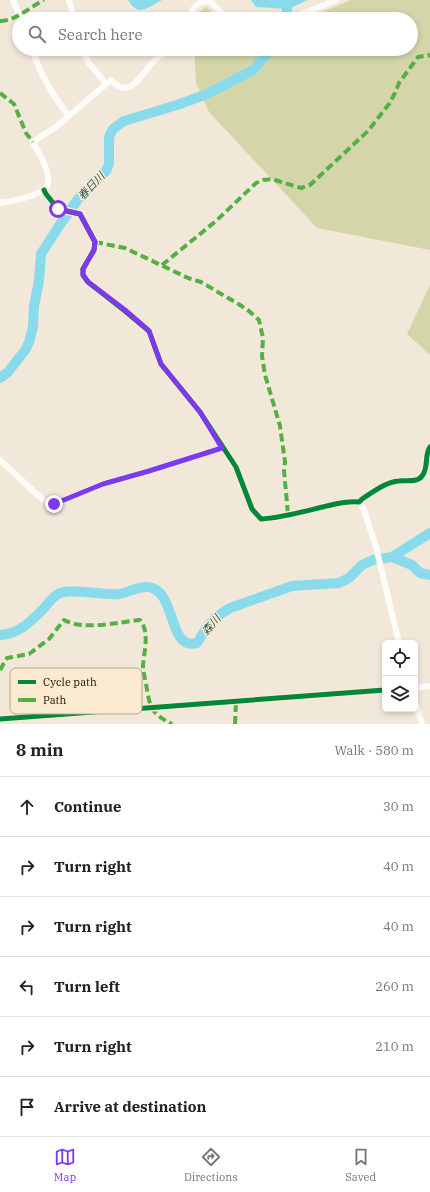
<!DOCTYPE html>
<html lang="en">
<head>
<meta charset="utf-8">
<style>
  body { margin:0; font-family:"IBM Plex Serif","Noto Sans JP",serif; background:#f2f2f2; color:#222 }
  .controls { position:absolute; right:12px; bottom:12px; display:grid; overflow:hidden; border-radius:6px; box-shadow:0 2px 6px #0003 }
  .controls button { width:36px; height:36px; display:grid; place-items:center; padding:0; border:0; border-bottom:1px solid #e0e0e0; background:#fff; color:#222; font:20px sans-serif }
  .stop { position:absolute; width:12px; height:12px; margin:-9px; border:3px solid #7c3aed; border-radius:50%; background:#fff }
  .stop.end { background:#7c3aed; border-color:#fff; box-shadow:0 1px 4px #0008 }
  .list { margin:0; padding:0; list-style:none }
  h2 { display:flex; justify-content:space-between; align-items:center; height:52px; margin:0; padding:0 16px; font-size:17px }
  h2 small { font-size:13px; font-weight:400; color:#767676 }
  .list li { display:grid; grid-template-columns:26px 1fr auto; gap:12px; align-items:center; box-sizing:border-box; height:60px; padding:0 16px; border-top:1px solid #e0e0e0 }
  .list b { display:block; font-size:15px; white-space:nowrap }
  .list em { font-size:13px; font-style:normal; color:#767676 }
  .icon { flex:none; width:22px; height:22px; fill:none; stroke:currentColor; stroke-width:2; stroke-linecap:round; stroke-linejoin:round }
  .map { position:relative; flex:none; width:430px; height:724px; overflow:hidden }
  .search { position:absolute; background:#fff; box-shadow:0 2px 6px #0003; left:12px; right:12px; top:12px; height:44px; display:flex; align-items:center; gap:10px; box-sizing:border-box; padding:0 14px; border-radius:22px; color:#767676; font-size:15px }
  .sheet { height:412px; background:#fff }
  nav { display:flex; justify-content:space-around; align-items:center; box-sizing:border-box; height:56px; border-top:1px solid #e0e0e0; background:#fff; font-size:11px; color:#767676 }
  nav a { display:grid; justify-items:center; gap:2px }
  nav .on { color:#7c3aed }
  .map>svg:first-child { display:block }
  .green { fill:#d4d6aa }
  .water { fill:#89dbec }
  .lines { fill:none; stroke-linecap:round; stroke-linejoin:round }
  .river { stroke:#89dbec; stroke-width:10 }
  .minor { stroke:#fdfcf9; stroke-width:6 }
  .quiet { stroke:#55b044; stroke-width:4; stroke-dasharray:8 4; stroke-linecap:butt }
  .cycleway-casing { stroke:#fcead0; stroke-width:8 }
  .cycleway { stroke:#00873e; stroke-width:5 }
  .route { stroke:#7c3aed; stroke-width:5 }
  .labels { text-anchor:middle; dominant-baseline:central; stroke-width:3; stroke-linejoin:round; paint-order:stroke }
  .water-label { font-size:11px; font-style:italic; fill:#245864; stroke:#fcead0 }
  .key { fill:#fcead0; stroke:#b7a893; stroke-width:1 }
  .key-label { font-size:11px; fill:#150f06 }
</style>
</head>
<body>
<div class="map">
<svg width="430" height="724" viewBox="0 0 430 724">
  <rect width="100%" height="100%" fill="#f2e8da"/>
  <g class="green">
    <path d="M351,0H430V250L317,228L209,112L196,83L194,49H411V19H305Z"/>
    <path d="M206,7L219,19H196L197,15Z"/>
    <path d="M430,285V355L407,334Z"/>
  </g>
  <g class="water">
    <path d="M128,0H162C149,7 138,18 128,0Z"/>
    <path d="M251,0H308L288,9L256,7Z"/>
  </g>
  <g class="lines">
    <g class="river">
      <path d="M287,19V0"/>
      <path d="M0,378L8,372L26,349L29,342L33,327L34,306L39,281L41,254L59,226L79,198L106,171L109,164V137L113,129L124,121L177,105L207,94L253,70L271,49"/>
      <path d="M392,557L412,565L420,573L430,575"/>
      <path d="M0,635C20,634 32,620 45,607C49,602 53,597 58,594C70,587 103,596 119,594C128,593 138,586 148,587C177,590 167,651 197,643L205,630L216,617L230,608L292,586L339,583L349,578L362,565L373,560L392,557L430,533"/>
    </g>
    <g class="minor">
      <path d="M13,0L21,19"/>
      <path d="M69,0L74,19"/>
      <path d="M189,19C193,8 196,1 210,1L227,19"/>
      <path d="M289,19L336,0"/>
      <path d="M32,49C40,74 53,96 69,116"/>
      <path d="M82,49L89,63L106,84"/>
      <path d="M44,190L46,194L58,209L80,214L95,242L94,250L83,269V275L88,282L125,311L149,331L161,364L200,412L236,467L252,509L261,519C283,518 309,510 331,505C340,503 350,501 359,502L362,499C373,492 385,482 399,481C406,480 417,483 422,476C429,468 424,455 430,447"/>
      <path d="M0,202L1,203C12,201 47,195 48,183C50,169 38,153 33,142L57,126L111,80C131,101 140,75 154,61C159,55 166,52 173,49"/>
      <path d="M0,460L43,500L54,504L103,484L149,471L222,448"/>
      <path d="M359,502L364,510L376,547L399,643"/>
      <path d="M415,688L430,686"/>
      <path d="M415,702L422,724"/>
      <path d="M0,719L385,690"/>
    </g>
    <g class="quiet">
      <path d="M0,21C15,21 30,7 44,0"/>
      <path d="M0,93L14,104L26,133L33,142"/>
      <path d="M95,242L125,248L188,278L201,282L240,305L249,311L259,320L263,338L262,356L265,375L280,426L285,462L284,471L288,514"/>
      <path d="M162,265L216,221L256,183L263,180L272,179L301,188L310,185L368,131L389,104L395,93L399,83L418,57L430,55"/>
      <path d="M0,670L7,658L29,654L49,639L64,620C84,631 118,622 140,620C150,632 144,651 143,666C143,672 145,678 146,684C150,707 150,713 172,724"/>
      <path d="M235,724L236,702"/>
    </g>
    <defs>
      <g id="cycleway">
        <path d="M44,190L46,194L58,209L80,214L95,242L94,250L83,269V275L88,282L125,311L149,331L161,364L200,412L236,467L252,509L261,519C283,518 309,510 331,505C340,503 350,501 359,502L362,499C373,492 385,482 399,481C406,480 417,483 422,476C429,468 424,455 430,447"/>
        <path d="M0,719L385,690"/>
      </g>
    </defs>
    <use href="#cycleway" class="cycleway-casing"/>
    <use href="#cycleway" class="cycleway"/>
  </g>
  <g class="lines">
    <path class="route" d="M54,504L103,484L149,471L222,448L200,412L161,364L149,331L125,310L88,282L83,275V269L94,250L95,242L80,214L58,209"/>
  </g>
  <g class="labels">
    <g class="water-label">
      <text transform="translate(91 186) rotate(-47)">春日川</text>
      <text transform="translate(211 625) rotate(-49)">森川</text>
    </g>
  </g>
  <rect x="10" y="668" width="132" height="46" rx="6" class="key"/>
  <rect x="18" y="680" width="18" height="4" fill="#00873e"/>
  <rect x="18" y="698" width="18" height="4" fill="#55b044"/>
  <g class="key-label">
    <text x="43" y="686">Cycle path</text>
    <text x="43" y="704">Path</text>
  </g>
</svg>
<div class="controls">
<button><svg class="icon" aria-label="locate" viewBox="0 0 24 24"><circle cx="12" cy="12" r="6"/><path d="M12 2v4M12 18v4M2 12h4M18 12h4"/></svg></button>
<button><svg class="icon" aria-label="layers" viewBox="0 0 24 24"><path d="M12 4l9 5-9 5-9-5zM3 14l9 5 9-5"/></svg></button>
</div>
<div class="stop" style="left:58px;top:209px"></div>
<div class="stop end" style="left:54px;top:504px"></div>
<div class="search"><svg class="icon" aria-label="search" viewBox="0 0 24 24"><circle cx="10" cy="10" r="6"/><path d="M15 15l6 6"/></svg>Search here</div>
</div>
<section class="sheet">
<h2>8 min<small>Walk · 580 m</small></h2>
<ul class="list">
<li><svg class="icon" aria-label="ahead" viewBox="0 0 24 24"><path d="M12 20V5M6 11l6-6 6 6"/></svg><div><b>Continue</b></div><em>30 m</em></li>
<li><svg class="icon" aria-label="right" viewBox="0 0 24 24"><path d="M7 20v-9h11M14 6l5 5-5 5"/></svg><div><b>Turn right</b></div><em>40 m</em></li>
<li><svg class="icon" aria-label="right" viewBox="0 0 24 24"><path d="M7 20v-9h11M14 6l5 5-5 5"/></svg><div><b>Turn right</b></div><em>40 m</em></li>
<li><svg class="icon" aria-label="left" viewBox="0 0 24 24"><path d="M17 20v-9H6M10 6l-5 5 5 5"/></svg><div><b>Turn left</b></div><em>260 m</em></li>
<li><svg class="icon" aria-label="right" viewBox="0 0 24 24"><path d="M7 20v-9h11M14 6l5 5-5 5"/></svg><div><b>Turn right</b></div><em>210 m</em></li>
<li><svg class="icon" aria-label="arrive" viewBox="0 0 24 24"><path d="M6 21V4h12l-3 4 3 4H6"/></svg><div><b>Arrive at destination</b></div></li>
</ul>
</section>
<nav>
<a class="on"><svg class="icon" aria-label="map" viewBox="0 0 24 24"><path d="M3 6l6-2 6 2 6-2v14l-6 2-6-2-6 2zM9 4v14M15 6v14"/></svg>Map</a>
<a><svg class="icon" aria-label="directions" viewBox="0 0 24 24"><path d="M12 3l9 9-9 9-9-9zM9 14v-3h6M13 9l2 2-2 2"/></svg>Directions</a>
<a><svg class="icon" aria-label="saved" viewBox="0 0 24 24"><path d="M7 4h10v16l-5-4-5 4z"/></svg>Saved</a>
</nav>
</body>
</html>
